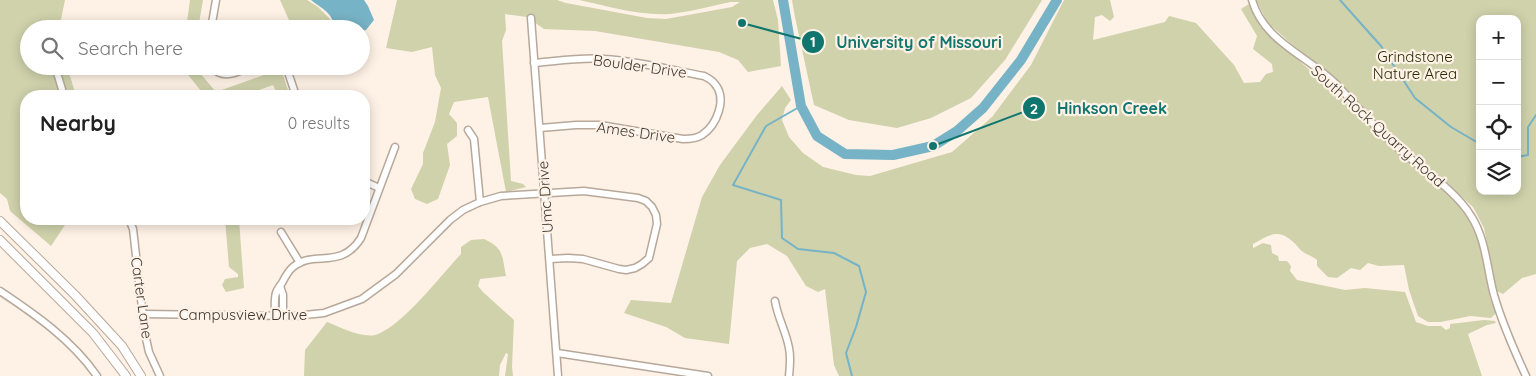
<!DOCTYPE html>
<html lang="en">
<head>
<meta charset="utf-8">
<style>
  body { margin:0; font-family:Quicksand,sans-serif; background:#f6f6f6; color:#222 }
  .controls { position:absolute; right:15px; top:15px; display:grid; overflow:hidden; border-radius:10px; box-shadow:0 2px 12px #0003 }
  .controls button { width:45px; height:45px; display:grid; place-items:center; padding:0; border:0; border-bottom:1px solid #e0e0e0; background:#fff; color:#222; font:25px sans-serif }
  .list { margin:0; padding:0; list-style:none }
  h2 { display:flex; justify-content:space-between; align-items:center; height:65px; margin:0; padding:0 20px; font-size:21px }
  h2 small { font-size:16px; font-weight:400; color:#767676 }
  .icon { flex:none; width:28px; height:28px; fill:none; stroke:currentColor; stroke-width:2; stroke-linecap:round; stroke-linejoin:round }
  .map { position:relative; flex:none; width:1536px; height:376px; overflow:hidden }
  .search { position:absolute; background:#fff; box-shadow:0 2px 12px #0003; left:20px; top:20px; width:350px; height:55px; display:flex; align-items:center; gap:12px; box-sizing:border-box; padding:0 18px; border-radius:28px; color:#767676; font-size:19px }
  .panel { position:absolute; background:#fff; box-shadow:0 2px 12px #0003; left:20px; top:90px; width:350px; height:135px; border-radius:20px }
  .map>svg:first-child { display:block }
  .green { fill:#cfd2ab; fill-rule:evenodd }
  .water { fill:#77b3c6 }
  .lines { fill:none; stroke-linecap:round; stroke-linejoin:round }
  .stream { stroke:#77b3c6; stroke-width:2 }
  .river { stroke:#77b3c6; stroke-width:10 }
  .minor-casing { stroke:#b7a89a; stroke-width:9 }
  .major-casing { stroke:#b7a89a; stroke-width:10 }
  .minor { stroke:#fff; stroke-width:6 }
  .major { stroke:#fff; stroke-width:8 }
  .labels { text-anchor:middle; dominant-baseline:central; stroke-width:4.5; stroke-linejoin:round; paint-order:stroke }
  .park-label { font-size:15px; fill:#2b2c03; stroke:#fef1e5 }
  .street-label { font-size:15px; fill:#3e3832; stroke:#fef1e5 }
  .leader { fill:none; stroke:#0f766e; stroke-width:2 }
  .callout-dot { fill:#0f766e; stroke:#fef1e5; stroke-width:2 }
  .mark-label { font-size:15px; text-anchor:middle; font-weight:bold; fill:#fff }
  .callout-label { font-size:16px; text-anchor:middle; font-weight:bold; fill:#0f766e; stroke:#fef1e5; stroke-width:4.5; stroke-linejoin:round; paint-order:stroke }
</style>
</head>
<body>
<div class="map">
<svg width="1536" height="376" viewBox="0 0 1536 376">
  <rect width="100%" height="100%" fill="#fef1e5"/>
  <g class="green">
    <path d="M0,0H65L59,29H29V66H67L76,96H26V219H69L51,246L10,211L7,199L0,193Z"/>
    <path d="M190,0H203L198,29H186Z"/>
    <path d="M280,0H307L318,7L330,19L332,29H293Z"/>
    <path d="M397,0H557L566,3L647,18L666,19L732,7L740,2H731C711,6 690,12 670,14C639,16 608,6 579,0H773L778,20L781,66L748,72L738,60L719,52L595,31L544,29L527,17L505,14L506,30L502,41L511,181L523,184L526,187L506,192L488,97L454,102L449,114L457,123V136L447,144L450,165L438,199L427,204L415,199L411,189L423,164V153L435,122L441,88L435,75L432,47L412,52L386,48Z"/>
    <path d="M792,0H1042L1005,60L971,98L931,118L897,128L849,120L814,105L795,17Z"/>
    <path d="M1064,0H1110L1114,17L1110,21L1102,15L1095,17L1093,40L1165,22L1169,16L1196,23L1234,65L1244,83L1260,82L1266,74L1273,72L1272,64L1253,49L1257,36L1241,9L1249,4L1261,27L1464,207L1477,232L1490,298L1496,313L1491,318L1470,316L1441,322H1428L1418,316L1409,290L1404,265L1379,266L1368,263L1360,270L1351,268L1337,278L1328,277L1317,266V260C1312,256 1308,255 1303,252C1299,249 1296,244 1292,241C1277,228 1267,236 1253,244V248L1263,243L1271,245L1272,253L1278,256L1279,261H1287L1291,266L1290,271L1297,280L1345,290L1365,288L1405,292L1416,322L1428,326H1441L1446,330L1450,328V324L1484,320L1495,321L1496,323L1487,325L1468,334L1482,376H839L834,365L825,289L818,292L806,286L787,256L767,244L750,248L737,261L729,344L685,338L666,327L624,313L631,300L671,303L702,197L720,165L757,115L782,86L791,100L785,108L782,120L789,137L803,153L823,167L856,175L870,176L952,152L992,117L1031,65Z"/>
    <path d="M1256,0H1536V274L1522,278L1503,294L1497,291L1484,228L1473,207L1268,23ZM1480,19H1517V191H1480Z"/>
    <path d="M181,66H194L216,92L281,69L290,96H278L273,85L242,96H205Z"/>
    <path d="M225,219H239L244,288L226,292L222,285L225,279L238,277V274L229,267Z"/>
    <path d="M484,239C504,248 502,256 506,276L480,279L478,286L483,292L514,320L512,367L513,376H505L508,354L506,353L500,365L499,376H304L305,350L327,322C340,327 361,338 375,335C401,328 441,275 461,254V247L471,240Z"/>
  </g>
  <path class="water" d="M311,0H364L368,6L374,20L366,30L361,31V29H335C332,11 323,10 311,0Z"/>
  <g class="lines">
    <g class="stream">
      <path d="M1340,0L1381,46L1415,98L1451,127L1480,144"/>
      <path d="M801,106L766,126L733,185L781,200L782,238L798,249L834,253L859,266L866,292L856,327L846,353L852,376"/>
      <path d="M1517,157L1528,155V127L1536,115"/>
    </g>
    <path class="river" d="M783,0L801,106L817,136L845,154L893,155L933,146L957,131L983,108L1021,60L1057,0"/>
    <defs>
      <g id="minor">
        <path d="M1252,0C1264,42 1308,56 1336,84C1357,106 1376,129 1399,149C1422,169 1456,191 1471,216C1486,239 1487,269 1494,295C1502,323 1514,350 1526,376"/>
        <path d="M531,18L558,376"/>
        <path d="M211,29L216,0"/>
        <path d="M534,63C558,61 581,57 605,59C638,61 671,70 704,76C708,78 712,80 714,83C728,98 717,125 702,135C696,139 689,139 683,139L600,125H576L540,128"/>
        <path d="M55,66L64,96"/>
        <path d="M211,66C222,81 238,72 252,66"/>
        <path d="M286,66L296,96"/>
        <path d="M468,130L474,139L480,202"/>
        <path d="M364,181L379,188"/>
        <path d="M129,219L133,229L145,334L149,352L160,376"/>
        <path d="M281,232L300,263"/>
        <path d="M280,286L283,295V316"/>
        <path d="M0,291C36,315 72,340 97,376"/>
        <path d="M775,301C778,319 786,331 789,348C791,357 790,367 789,376"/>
        <path d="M142,314L295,316L324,313L362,299L396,274L450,220L463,210L480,202L501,196L584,191L638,198L646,201L652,207L656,215L657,224L649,258L642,264L635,268L626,270L619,269L583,259L568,258L550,259"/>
        <path d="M275,316C275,309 274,299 276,293C277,289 280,286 282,283C285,277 288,271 293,267C314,249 340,271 361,238L395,147"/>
        <path d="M557,353L708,376"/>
      </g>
      <g id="major">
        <path d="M0,221L75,295L122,346L141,376"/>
        <path d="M0,240L93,333L126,376"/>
      </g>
    </defs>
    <use href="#minor" class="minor-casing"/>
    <use href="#major" class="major-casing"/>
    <use href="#minor" class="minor"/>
    <use href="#major" class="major"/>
  </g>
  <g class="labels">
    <g class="park-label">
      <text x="1415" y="56">Grindstone<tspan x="1415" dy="17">Nature Area</tspan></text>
    </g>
    <g class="street-label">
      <text transform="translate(640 66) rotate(8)">Boulder Drive</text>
      <text transform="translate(1378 126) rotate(42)">South Rock Quarry Road</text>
      <text transform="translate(636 132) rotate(8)">Ames Drive</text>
      <text transform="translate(545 197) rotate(-94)">Umc Drive</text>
      <text transform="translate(142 298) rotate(82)">Carter Lane</text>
      <text x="243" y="314">Campusview Drive</text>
    </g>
  </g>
  <path class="leader" d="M742 23L813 42M933 146L1034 108"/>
  <g class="callout-dot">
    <circle cx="742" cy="23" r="5"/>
    <circle cx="933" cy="146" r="5"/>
    <circle cx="813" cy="42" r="12"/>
    <circle cx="1034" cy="108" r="12"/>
  </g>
  <g class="mark-label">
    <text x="813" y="47">1</text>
    <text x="1034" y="114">2</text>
  </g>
  <g class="callout-label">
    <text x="919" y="48">University of Missouri</text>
    <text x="1112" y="114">Hinkson Creek</text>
  </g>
</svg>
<div class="controls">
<button>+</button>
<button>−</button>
<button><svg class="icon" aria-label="locate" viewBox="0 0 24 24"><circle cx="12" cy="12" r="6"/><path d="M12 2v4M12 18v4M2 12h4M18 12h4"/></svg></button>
<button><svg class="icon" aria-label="layers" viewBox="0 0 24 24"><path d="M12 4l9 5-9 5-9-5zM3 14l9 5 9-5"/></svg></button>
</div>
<div class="search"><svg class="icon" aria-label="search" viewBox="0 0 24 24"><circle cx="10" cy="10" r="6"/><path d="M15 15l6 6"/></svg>Search here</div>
<section class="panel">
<h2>Nearby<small>0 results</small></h2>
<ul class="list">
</ul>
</section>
</div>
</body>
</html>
